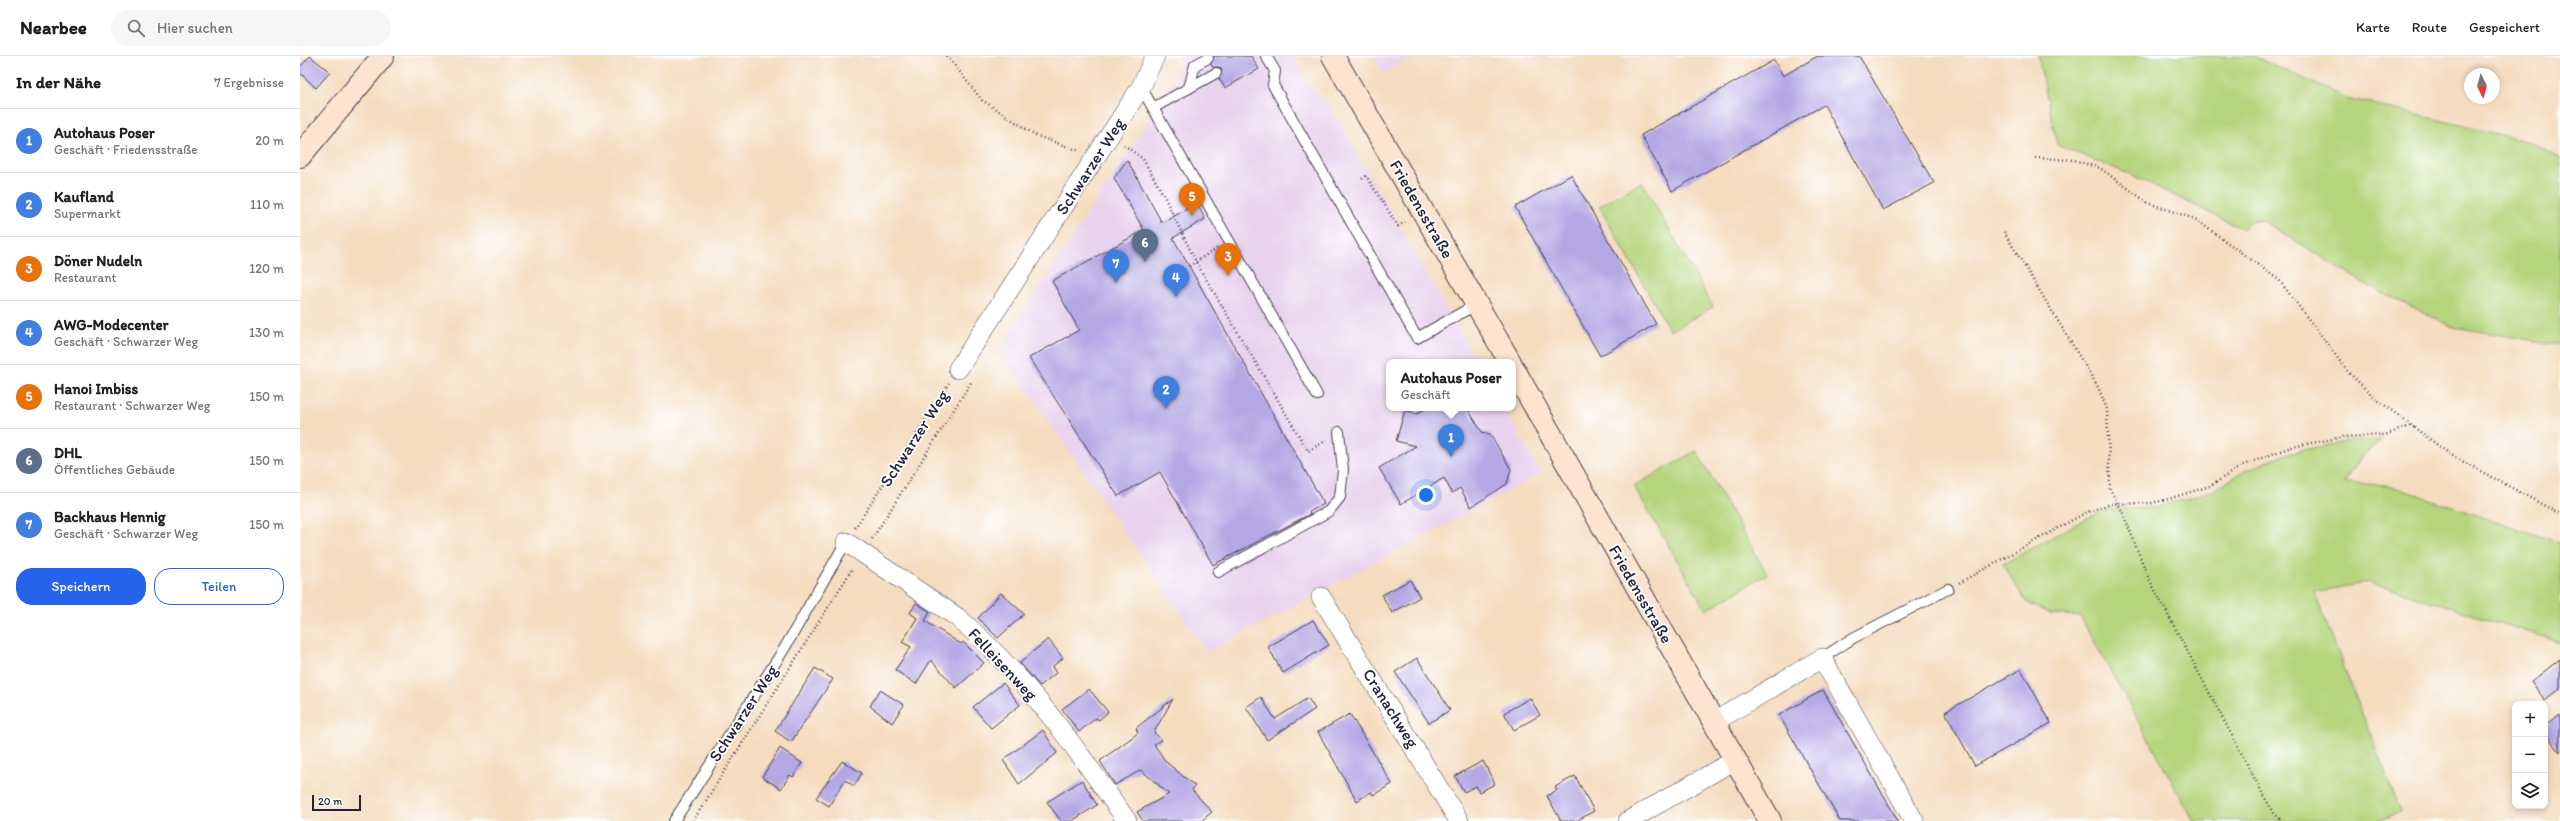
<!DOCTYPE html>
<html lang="de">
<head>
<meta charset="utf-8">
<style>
  body { margin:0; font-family:Itim,sans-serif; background:#f6f6f6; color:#202124 }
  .controls { position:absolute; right:12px; bottom:12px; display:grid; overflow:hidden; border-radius:8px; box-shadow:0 2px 6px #0003 }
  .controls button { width:36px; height:36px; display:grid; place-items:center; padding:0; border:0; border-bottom:1px solid #e0e0e0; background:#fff; color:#202124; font:20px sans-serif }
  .compass { position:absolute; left:2164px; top:12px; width:36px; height:36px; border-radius:50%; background:#fff; box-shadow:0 2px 6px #0003; rotate:174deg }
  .scale { position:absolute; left:12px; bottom:10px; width:49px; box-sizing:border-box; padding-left:4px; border:2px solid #22223b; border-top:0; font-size:11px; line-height:14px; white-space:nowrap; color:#22223b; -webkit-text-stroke:3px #fff; paint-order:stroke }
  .you { position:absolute; left:1126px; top:439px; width:14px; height:14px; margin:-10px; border:3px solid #fff; border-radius:50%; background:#1a73e8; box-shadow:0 0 0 6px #1a73e833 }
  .badge { display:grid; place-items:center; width:26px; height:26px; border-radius:50%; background:#2563eb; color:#fff; font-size:13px; font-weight:700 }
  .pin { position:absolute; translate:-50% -33px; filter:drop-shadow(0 1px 2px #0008) }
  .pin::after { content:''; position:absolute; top:21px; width:14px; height:12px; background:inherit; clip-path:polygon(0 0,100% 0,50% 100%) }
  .popup { position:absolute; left:1086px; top:303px; width:130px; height:52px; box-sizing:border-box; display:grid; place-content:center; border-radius:8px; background:#fff; filter:drop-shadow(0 1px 3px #0005); font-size:13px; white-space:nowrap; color:#757577 }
  .popup b { font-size:15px; color:#202124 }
  .popup::after { content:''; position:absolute; left:50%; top:100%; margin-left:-8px; border:8px solid transparent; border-top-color:#fff }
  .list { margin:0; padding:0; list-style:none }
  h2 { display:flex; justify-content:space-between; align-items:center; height:52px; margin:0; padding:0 16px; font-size:17px }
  h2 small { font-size:13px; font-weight:400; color:#757577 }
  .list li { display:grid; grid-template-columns:26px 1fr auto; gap:12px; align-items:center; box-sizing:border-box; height:64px; padding:0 16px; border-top:1px solid #e0e0e0 }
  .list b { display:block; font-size:15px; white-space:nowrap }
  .list p { margin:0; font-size:13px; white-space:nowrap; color:#757577 }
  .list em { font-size:13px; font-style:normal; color:#757577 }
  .actions { display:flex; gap:8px; padding:12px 16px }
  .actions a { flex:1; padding:9px 0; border:1px solid #2563eb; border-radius:16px; text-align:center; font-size:14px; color:#2563eb }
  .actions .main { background:#2563eb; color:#fff }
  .icon { flex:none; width:22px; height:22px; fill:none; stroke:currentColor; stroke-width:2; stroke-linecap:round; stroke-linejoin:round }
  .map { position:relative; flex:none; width:2260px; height:765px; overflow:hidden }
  header { display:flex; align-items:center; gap:24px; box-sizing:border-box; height:56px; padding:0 20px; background:#fff; border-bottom:1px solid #e0e0e0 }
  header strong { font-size:19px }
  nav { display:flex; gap:22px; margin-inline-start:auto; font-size:14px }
  .search { width:280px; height:36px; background:#f6f6f6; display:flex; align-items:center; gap:10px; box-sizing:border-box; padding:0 14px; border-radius:22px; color:#757577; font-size:15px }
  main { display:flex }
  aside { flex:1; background:#fff }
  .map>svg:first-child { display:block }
  .built { fill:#e9d2ee }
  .green { fill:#b5d57d; stroke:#6c7c5c }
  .building { fill:#b3a7e4 }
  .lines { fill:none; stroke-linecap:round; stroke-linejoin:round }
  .lane-casing { stroke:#423e4f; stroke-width:12 }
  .street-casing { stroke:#423e4f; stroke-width:20 }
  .secondary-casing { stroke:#423e4f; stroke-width:24 }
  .path { stroke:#423e4f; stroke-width:2.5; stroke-dasharray:1 3; stroke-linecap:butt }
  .lane { stroke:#fff; stroke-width:10 }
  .street { stroke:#fff; stroke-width:19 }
  .secondary { stroke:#fde4d0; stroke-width:22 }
  .labels { text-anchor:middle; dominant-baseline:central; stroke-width:3.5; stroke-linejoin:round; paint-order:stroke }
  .street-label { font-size:17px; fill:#22223b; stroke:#fff }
</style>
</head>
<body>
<header>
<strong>Nearbee</strong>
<div class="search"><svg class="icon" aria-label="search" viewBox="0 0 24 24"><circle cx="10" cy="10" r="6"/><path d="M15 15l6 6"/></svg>Hier suchen</div>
<nav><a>Karte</a><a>Route</a><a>Gespeichert</a></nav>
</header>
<main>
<aside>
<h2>In der Nähe<small>7 Ergebnisse</small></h2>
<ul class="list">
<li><span class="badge" style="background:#3f7fe0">1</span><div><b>Autohaus Poser</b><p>Geschäft · Friedensstraße</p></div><em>20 m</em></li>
<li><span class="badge" style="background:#3f7fe0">2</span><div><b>Kaufland</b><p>Supermarkt</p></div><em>110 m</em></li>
<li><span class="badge" style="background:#e8710a">3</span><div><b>Döner Nudeln</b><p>Restaurant</p></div><em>120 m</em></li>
<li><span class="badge" style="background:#3f7fe0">4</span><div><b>AWG-Modecenter</b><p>Geschäft · Schwarzer Weg</p></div><em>130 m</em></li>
<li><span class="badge" style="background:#e8710a">5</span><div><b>Hanoi Imbiss</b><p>Restaurant · Schwarzer Weg</p></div><em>150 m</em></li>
<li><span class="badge" style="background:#5c6f8a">6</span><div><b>DHL</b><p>Öffentliches Gebäude</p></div><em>150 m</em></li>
<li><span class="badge" style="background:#3f7fe0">7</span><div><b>Backhaus Hennig</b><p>Geschäft · Schwarzer Weg</p></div><em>150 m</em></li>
</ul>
<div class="actions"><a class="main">Speichern</a><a>Teilen</a></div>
</aside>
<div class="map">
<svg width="2260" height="765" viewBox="0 0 2260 765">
  <rect width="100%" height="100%" fill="#fff"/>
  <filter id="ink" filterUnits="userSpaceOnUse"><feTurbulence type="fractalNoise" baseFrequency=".025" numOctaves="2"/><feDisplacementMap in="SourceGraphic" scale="8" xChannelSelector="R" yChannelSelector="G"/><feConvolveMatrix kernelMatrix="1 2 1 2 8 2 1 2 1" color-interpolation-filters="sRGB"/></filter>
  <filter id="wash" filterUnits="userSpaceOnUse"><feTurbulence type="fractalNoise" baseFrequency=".012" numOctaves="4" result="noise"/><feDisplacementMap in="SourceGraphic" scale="16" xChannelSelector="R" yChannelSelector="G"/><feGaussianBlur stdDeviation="0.9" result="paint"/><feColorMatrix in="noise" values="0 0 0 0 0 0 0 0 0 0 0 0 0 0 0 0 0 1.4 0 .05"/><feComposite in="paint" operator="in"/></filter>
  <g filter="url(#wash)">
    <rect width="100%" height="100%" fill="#f4dcbe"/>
    <g class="built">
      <path d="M882,0H992L1010,32L1031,52L1177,306H1089V352H1203L1241,418L907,596L699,293L846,69L879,15Z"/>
      <path d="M1074,0H1112L1083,18Z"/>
    </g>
    <g class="green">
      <path d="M1738,0H1953L2047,42L2226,85L2260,102V289L2153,271L2065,228L1960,163L1951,165L1943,173L1834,120L1757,89Z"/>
      <path d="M1342,126L1413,251L1370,275L1299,150Z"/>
      <path d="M2081,384L2062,400L2044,427L2088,429L2260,487V586L2070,526L2014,536L2101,756L2077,765H1894L1780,560L1750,558L1726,546L1703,508L1789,461L1811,453L1853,452L1912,435L1946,414L1992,396L2044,386Z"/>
      <path d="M1396,395L1467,518L1406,554L1334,430Z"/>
    </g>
    <g id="blocks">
      <g class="building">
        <path d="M10,0L30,16L16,32L0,17V11Z"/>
        <path d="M914,0H951L959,13L925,32L919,23L922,14L919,11H913L911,8Z"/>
        <path d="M1518,0H1559L1634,127L1583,154L1524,49L1372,135L1341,79L1474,4L1483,20Z"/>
        <path d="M827,104L861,165L864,166L897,147L905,163L873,182L1024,448L1009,456L1010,458L913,509L860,416L818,440L729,302L779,274L752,225L844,174L814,122Z"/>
        <path d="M1271,119L1356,268L1300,300L1215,151Z"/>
        <path d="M1126,352H1167L1182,376L1190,378L1211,413L1207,428L1171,451L1160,432L1152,437L1144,422L1101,448L1079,412L1116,390L1096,385L1105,354L1117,358Z"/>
        <path d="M1110,524L1120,541L1092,557L1082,539Z"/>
        <path d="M701,537L724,558L698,582L678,562Z"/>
        <path d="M616,547L630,556L625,565L661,588L663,586L684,607L656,632L631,604L616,628L595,614L611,591L602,586L617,562L610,557Z"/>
        <path d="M1013,564L1029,589L983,617L968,591Z"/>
        <path d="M748,583L763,602L752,611L756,617L740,630L720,607Z"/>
        <path d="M1117,602L1150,654L1129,667L1095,616Z"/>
        <path d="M2260,603V632L2245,644L2231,626Z"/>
        <path d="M515,612L533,623L491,686L475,675Z"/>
        <path d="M1721,613L1751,667L1675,710L1645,656Z"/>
        <path d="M703,627L720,649L691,672L673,651Z"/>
        <path d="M789,633L808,656L799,664L796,662L779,676L762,653Z"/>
        <path d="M580,634L604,649L592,667L570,650Z"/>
        <path d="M1523,634L1598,765H1540L1479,659Z"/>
        <path d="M961,641L975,663L1008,642L1015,653L967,684L946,651Z"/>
        <path d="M1230,642L1240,659L1214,674L1204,657Z"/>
        <path d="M873,643L854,676L861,684L854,688L866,706L895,730L892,734L912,756L901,765H843L837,756L869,738L841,714L815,729L800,705L838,677L836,672Z"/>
        <path d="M1050,658L1092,728L1073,739L1071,736L1057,745L1018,676Z"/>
        <path d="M2260,659V696L2245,677V670Z"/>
        <path d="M743,674L757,697L719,728L703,704Z"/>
        <path d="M480,692L502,707L493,721L490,719L481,733L462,721Z"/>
        <path d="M542,705L562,717L554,730L545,724L529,750L516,742Z"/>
        <path d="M1183,705L1195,728L1179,736L1176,730L1164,736L1155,720Z"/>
        <path d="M1275,720L1294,755L1276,765H1261L1247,740L1257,734L1255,731Z"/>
        <path d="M782,724L797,749L772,765H761L747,746Z"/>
      </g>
    </g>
  </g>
  <g filter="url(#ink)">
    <use href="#blocks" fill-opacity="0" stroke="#423e4f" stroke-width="1"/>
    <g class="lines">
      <defs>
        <g id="lane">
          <path d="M966,0L975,15L973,29L1117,282L1177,248"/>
          <path d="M841,31L1017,339"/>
          <path d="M889,32L895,9L908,2"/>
          <path d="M853,52L916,17"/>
          <path d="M918,516L1029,455L1040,441L1043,414L1039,376"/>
          <path d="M1522,602L1553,582L1648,533"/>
          <path d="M374,765L484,593L546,486"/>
        </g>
        <g id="street">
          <path d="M658,313L841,31L855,0"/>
          <path d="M546,486L657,561C724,618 777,693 827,765"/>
          <path d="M1021,541L1159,765"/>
          <path d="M1414,666L1522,602L1614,765"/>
          <path d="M1328,765L1435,704"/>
        </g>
        <g id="secondary">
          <path d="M1033,0L1210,306"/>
          <path d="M0,100L83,0"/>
          <path d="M1213,312L1470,765"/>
        </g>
      </defs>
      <use href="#lane" class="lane-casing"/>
      <use href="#street" class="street-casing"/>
      <use href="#secondary" class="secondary-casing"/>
      <g class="path">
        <path d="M647,0L682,44L737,80L780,95"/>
        <path d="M824,89L843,103L864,140L896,206L1008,395L1027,384"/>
        <path d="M1735,102L1774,104L1800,112L1848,147L1895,163L1979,224L2049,317L2075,342L2151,399L2260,458"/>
        <path d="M1062,123L1066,120L1098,170L1105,166"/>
        <path d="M1704,176L1798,331L1807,353L1810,433L1823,457L1848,521L1965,742L1974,757L1982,765"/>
        <path d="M889,210L919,191"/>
        <path d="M555,472L649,327"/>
        <path d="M572,483L672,325"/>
        <path d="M1659,527L1787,456L1810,448L1852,447L1865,444L1910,430L1943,409L1991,391L2043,381L2085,379L2109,370L2115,371"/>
        <path d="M393,765L553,512"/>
      </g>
      <use href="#lane" class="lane"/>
      <use href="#street" class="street"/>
      <use href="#secondary" class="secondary"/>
    </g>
  </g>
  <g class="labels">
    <g class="street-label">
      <text transform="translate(790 110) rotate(-57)">Schwarzer Weg</text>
      <text transform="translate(1122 153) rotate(60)">Friedensstraße</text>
      <text transform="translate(614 382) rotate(-57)">Schwarzer Weg</text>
      <text transform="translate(1341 538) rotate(60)">Friedensstraße</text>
      <text transform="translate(703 608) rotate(47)">Felleisenweg</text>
      <text transform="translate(1091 652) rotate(58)">Cranachweg</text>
      <text transform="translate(443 657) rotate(-57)">Schwarzer Weg</text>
    </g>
  </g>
</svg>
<div class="controls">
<button>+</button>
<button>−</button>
<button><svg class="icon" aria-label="layers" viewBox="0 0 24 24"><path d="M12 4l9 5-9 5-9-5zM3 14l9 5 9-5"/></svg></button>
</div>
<svg class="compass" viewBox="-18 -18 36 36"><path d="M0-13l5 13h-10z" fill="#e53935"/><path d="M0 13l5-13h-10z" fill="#757577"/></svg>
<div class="scale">20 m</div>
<div class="you"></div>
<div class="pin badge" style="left:1151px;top:401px;background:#3f7fe0">1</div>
<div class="popup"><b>Autohaus Poser</b>Geschäft</div>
<div class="pin badge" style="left:866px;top:353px;background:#3f7fe0">2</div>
<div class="pin badge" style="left:928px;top:220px;background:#e8710a">3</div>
<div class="pin badge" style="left:876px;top:241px;background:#3f7fe0">4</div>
<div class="pin badge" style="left:892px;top:160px;background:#e8710a">5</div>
<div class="pin badge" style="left:845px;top:206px;background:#5c6f8a">6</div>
<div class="pin badge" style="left:816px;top:227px;background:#3f7fe0">7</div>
</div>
</main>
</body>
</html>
